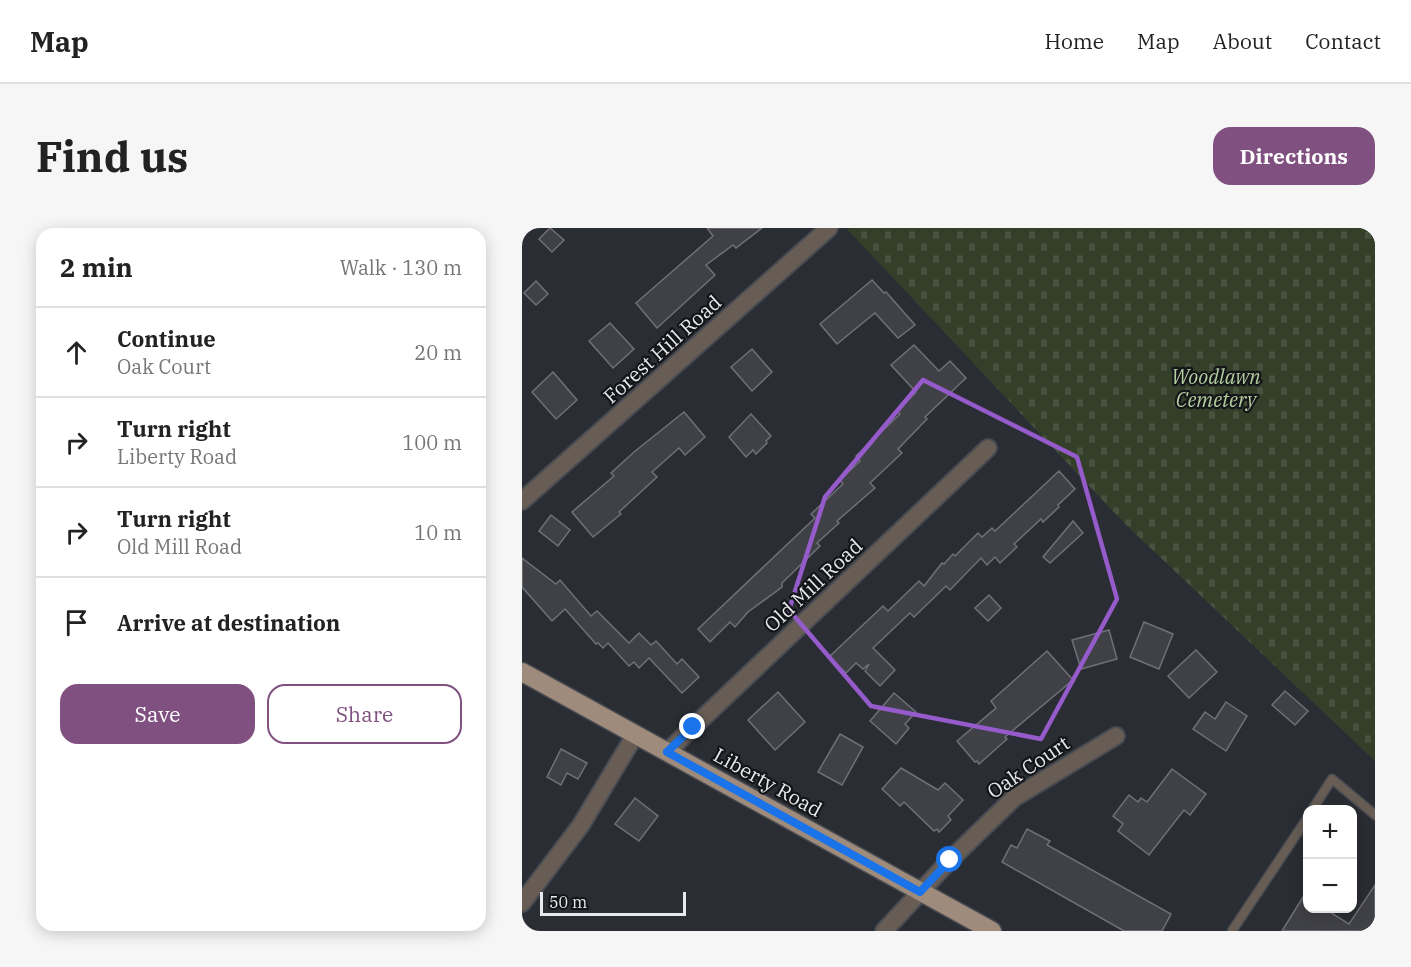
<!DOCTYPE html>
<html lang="en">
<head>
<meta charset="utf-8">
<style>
  body { margin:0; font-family:"IBM Plex Serif",serif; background:#f6f6f6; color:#222 }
  .controls { position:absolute; right:18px; bottom:18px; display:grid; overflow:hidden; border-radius:12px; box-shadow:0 3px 15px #0003 }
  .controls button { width:54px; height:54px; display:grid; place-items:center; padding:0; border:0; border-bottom:2px solid #e0e0e0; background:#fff; color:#222; font:30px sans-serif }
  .scale { position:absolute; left:18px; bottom:15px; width:146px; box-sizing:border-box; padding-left:6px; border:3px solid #e8e9ee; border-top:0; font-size:16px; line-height:21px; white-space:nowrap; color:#e8e9ee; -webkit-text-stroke:4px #141518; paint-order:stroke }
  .stop { position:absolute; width:18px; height:18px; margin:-14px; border:4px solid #1a73e8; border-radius:50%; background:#fff }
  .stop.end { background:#1a73e8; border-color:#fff; box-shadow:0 2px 6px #0008 }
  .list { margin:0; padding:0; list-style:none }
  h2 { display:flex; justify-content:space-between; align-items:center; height:78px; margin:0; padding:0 24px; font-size:26px }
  h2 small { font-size:20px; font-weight:400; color:#767676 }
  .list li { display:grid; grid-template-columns:39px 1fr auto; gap:18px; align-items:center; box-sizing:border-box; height:90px; padding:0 24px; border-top:2px solid #e0e0e0 }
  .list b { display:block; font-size:22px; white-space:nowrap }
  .list p { margin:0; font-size:20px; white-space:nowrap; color:#767676 }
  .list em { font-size:20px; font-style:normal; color:#767676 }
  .actions { display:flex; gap:12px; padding:18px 24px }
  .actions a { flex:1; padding:14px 0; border:2px solid #805180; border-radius:18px; text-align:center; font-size:21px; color:#805180 }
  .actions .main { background:#805180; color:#fff }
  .icon { flex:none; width:33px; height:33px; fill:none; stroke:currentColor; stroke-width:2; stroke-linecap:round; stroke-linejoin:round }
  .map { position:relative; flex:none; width:853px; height:703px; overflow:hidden; border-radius:18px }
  header { display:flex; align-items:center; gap:36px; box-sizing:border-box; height:84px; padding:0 30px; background:#fff; border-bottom:2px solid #e0e0e0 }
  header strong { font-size:28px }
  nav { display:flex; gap:33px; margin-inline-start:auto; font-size:21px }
  .intro { display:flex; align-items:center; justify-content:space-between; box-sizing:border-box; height:144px; padding:0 36px }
  h1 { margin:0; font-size:42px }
  .button { padding:15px 27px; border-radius:18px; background:#805180; color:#fff; font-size:21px; font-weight:700 }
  main { display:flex; gap:36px; padding:0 36px }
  aside { flex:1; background:#fff; border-radius:18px; box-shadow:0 3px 15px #0003 }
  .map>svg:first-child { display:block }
  .cemetery { fill:url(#cemetery-stones) }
  .building { fill:#404047; stroke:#707078; stroke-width:1.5 }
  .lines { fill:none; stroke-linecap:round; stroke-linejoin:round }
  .lane-casing { stroke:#484b51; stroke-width:11 }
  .street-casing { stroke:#484b51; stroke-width:20 }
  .primary-casing { stroke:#484b51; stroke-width:21 }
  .lane { stroke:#675d55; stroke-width:8 }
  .street { stroke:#675d55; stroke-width:16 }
  .primary { stroke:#9f8b7b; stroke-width:18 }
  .route { stroke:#1a73e8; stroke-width:8 }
  .marked { fill:none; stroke:#965bcb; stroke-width:4.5; stroke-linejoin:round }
  .labels { text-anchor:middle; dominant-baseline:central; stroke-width:4.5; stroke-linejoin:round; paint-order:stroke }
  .street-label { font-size:20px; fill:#e8e9ee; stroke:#141518 }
  .park-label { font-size:20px; font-style:italic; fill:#b2cd9e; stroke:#141518 }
</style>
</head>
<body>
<header>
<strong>Map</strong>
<nav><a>Home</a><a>Map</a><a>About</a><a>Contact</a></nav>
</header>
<div class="intro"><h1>Find us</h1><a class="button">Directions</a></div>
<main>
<aside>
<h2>2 min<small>Walk · 130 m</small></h2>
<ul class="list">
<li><svg class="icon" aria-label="ahead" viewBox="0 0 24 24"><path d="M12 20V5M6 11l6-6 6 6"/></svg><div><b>Continue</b><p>Oak Court</p></div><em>20 m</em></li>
<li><svg class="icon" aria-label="right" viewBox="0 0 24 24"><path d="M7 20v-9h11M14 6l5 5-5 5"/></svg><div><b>Turn right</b><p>Liberty Road</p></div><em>100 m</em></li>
<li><svg class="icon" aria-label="right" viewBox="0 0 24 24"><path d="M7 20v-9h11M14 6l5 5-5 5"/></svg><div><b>Turn right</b><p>Old Mill Road</p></div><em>10 m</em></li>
<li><svg class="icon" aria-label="arrive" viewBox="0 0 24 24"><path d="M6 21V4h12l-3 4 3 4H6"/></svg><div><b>Arrive at destination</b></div></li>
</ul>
<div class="actions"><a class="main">Save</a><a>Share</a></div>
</aside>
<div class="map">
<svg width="853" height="703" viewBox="0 0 853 703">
  <defs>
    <pattern id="cemetery-stones" width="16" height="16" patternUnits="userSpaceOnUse" patternTransform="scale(1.5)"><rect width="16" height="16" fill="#333f29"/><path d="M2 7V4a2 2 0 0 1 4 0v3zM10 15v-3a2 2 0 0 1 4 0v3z" fill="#47523e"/></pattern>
  </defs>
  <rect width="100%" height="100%" fill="#2a2d33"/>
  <path class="cemetery" d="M324,0H853V533L602,295Z"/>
  <g class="building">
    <path d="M28,0L42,12L30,24L17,11Z"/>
    <path d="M185,0H240L214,20L211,17L184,37L193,47L135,100L114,75L191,8Z"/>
    <path d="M350,52L362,65L364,64L393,97L376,110L353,85L315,116L298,96Z"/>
    <path d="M14,53L26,66L14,77L2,65Z"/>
    <path d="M88,95L112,121L91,140L67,113Z"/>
    <path d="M392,117L417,143L428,133L444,150L403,189L405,191L376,221L380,225L348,255L353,260L315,293L317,295L295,315L298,318L260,355V359L226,384L213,399L208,394L188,414L176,401L293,290L289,286L321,256L318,252L338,233L334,228L378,186L375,183L394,164L369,137Z"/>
    <path d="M230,121L250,144L230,163L209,139Z"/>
    <path d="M31,144L55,172L34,191L10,164Z"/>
    <path d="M162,184L183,209L163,227L157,220L130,244L135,249L97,284L99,286L71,309L50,284L92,248L89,245L112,224Z"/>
    <path d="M229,186L249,208L244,213L245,215L234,226L231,222L224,229L207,209Z"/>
    <path d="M537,243L553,261L536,277L537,279L521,294L519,291L492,316L495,319L478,335L473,329L465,337L459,330L428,362L424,358L392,389L388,385L351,420L373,442L358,458L343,443L347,436L341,441L334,435L324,445L307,429L361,378L366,383L397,353L402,358L420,335L422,336L431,326L433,328L456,305L460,309L470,300L473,303Z"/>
    <path d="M29,287L48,302L36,318L17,303Z"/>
    <path d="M551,293L561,305L528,335L521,329Z"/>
    <path d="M0,330L34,356L38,352L69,388L75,383L107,415L117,405L129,417L134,413L155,436L160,431L177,449L160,465L127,430L117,440L112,434L107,438L86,415L81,420L76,415L74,416L43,381L30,393L0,359Z"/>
    <path d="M467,367L479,380L466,393L453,380Z"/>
    <path d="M622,394L651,406L637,441L608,429Z"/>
    <path d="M587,402L595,431L559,441L550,412Z"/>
    <path d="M674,422L695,444L667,470L646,448Z"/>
    <path d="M525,423L551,452L483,509L485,511L457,536L455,533L453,534L435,513L474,480L469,473Z"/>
    <path d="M763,463L786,483L773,497L750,477Z"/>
    <path d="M256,464L283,494L253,522L226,492Z"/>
    <path d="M372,465L394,484L383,496L387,500L374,516L348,493Z"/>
    <path d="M704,474L725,488L704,523L671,501L683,484L693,491Z"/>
    <path d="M318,506L341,519L320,557L296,544Z"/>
    <path d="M39,521L65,535L56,551L45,545L39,557L25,549Z"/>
    <path d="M379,540L416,562L423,555L441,572L426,588L429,592L417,604L415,601L412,603L382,574L378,578L360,561Z"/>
    <path d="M650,541L684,566L668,587L662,582L627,627L596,603L601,596L591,588L607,567L616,574L619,570L625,574Z"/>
    <path d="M113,570L136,588L117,613L93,596Z"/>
    <path d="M505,601L528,613L525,617L649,686L640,703H602L480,634L489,617L495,620Z"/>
    <path d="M853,657V703H760L786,661V681H803L827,696Z"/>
  </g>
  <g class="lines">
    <defs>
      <g id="lane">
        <path d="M790,582L810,551L853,587"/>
        <path d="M710,703L786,589"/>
      </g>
      <g id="street">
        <path d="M0,273L307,0"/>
        <path d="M145,524L466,220"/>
        <path d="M0,675L59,597L113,507"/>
        <path d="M362,703L428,632L492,570L594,508"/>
      </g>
      <path id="primary" d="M0,444L470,703"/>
    </defs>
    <use href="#lane" class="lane-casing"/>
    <use href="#street" class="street-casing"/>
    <use href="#primary" class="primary-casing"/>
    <use href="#lane" class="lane"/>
    <use href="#street" class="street"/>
    <use href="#primary" class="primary"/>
  </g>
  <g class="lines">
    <path class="route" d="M171,499L145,524L398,664L428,632"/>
  </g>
  <path class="marked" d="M401,152L555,229L595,371L519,511L349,478L267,382L303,269Z"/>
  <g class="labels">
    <g class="street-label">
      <text transform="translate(140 121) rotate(-42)">Forest Hill Road</text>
      <text transform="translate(291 357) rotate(-43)">Old Mill Road</text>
      <text transform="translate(506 539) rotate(-34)">Oak Court</text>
      <text transform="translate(246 554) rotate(29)">Liberty Road</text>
    </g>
    <g class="park-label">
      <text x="694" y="148">Woodlawn<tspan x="694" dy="23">Cemetery</tspan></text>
    </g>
  </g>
</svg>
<div class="controls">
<button>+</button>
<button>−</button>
</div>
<div class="scale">50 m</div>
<div class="stop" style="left:428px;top:632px"></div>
<div class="stop end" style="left:171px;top:499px"></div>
</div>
</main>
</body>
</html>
